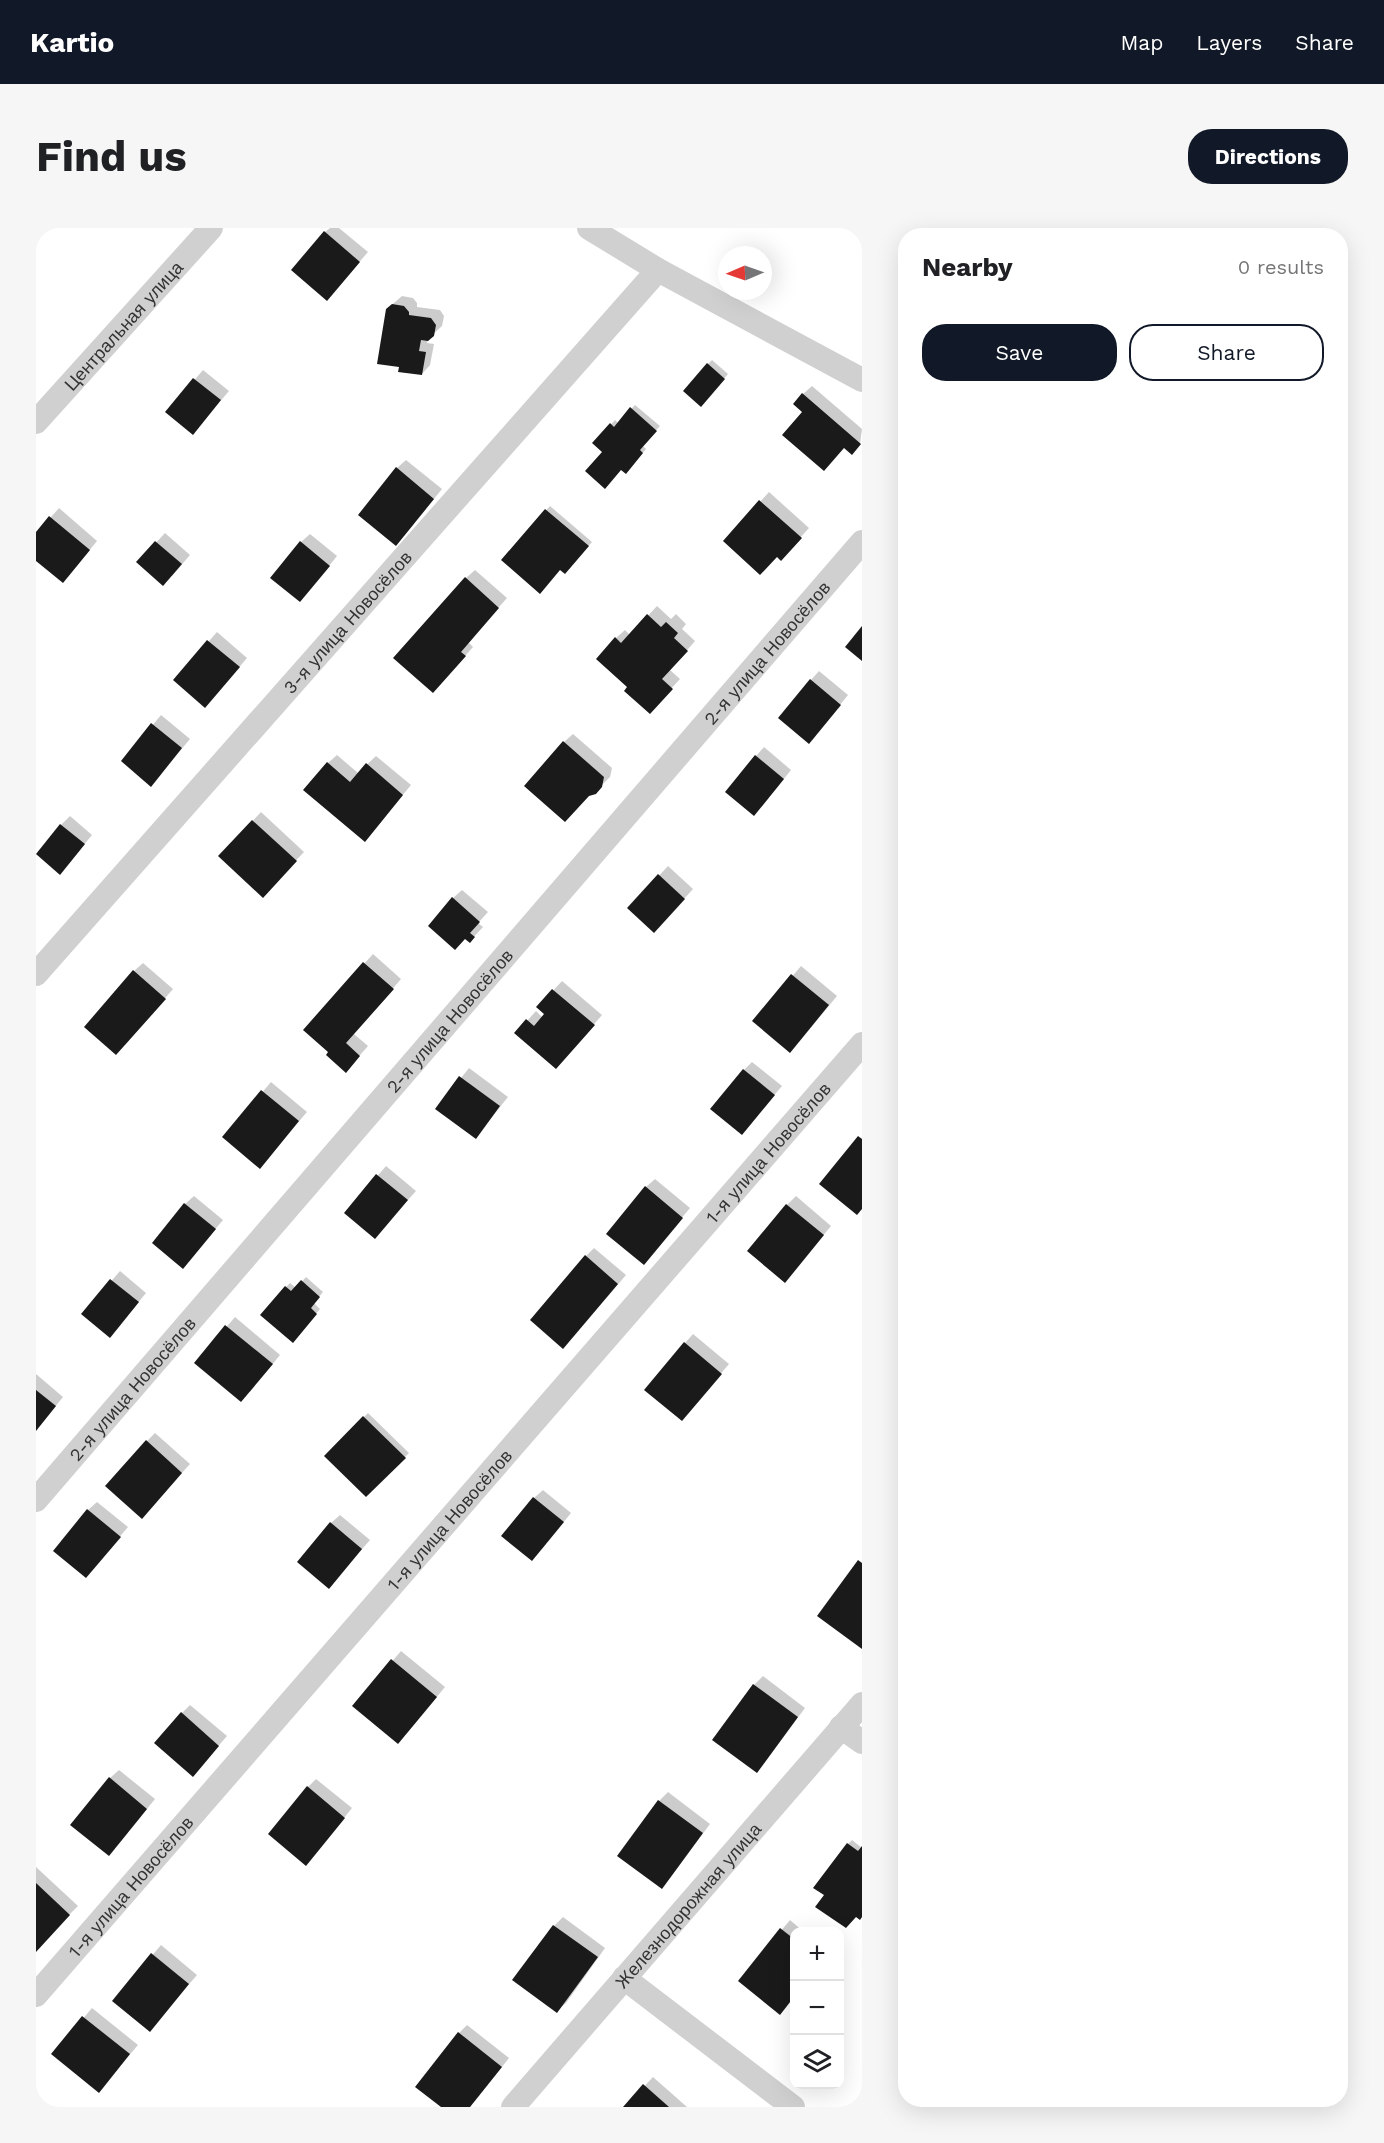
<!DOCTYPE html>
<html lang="en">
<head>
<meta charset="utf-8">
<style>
  body { margin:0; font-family:"Work Sans",sans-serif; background:#f6f6f6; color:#202124 }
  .controls { position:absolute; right:18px; bottom:18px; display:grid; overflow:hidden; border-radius:12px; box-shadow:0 6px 24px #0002 }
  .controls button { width:54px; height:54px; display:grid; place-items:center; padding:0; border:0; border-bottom:2px solid #e0e0e0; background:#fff; color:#202124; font:30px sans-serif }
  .compass { position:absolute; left:682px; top:18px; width:54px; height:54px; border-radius:50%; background:#fff; box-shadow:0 6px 24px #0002; rotate:268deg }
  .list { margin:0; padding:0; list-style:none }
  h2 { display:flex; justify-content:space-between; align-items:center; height:78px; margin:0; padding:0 24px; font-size:26px }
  h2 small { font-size:20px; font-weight:400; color:#757577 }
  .actions { display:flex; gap:12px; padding:18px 24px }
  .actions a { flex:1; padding:14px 0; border:2px solid #111827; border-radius:24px; text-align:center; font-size:21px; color:#111827 }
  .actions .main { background:#111827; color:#fff }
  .icon { flex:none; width:33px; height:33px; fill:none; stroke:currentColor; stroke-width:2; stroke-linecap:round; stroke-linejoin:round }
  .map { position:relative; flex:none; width:826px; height:1879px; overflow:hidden; border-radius:24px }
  header { display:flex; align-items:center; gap:36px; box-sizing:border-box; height:84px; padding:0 30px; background:#111827; color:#fff }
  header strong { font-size:28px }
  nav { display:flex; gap:33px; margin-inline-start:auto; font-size:21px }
  .intro { display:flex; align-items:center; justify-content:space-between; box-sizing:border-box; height:144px; padding:0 36px }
  h1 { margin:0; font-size:42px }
  .button { padding:15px 27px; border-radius:24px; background:#111827; color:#fff; font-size:21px; font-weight:700 }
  main { display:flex; gap:36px; padding:0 36px }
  aside { flex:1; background:#fff; border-radius:24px; box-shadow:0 6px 24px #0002 }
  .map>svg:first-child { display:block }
  .shadow { fill:#0003 }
  .building { fill:#1a1a1a }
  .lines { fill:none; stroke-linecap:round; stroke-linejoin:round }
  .minor { stroke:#d0d0d0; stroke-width:24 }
  .labels { text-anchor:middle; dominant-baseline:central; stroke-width:6; stroke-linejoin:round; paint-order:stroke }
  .street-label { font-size:18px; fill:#333; stroke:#fff }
</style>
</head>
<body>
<header>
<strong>Kartio</strong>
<nav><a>Map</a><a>Layers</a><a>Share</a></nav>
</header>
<div class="intro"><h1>Find us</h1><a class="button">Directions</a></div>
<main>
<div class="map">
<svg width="826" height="1879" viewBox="0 0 826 1879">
  <rect width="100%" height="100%" fill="#fff"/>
  <g class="shadow">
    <path d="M294,0H303L332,24L299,62L289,4Z"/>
    <path d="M366,68L377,70L381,75V79L404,82L408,88L406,98L392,111L391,115L398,116L394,137L386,146L365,138L351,81Z"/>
    <path d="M676,132L692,146L669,173L672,136Z"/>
    <path d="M167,142L193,163L165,196L131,184Z"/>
    <path d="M776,158L826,201L824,216L768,184L767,166Z"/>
    <path d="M599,177L624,198L606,217L610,221L594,240H585L558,215L579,192L582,195Z"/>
    <path d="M370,232L406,261L368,308L361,240Z"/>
    <path d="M733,264L773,300L753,322L741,327L689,313Z"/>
    <path d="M514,278L556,314L533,341L467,331Z"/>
    <path d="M23,280L61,313L35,345L0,331V306Z"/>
    <path d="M129,305L154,327L136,348L102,334Z"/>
    <path d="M274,306L301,328L272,364L265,314Z"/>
    <path d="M439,342L471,370L432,414L437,419L406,454L430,350Z"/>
    <path d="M621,378L635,391L640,386L650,396L646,401L659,413L634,442L644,451L622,475L593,459L580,410L589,402L594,407Z"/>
    <path d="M181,404L211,430L178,469L139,452Z"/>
    <path d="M783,443L812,467L781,505L775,452Z"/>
    <path d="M125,487L154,511L123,548L87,533Z"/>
    <path d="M537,506L576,540L574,549L559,564L528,514Z"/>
    <path d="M728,519L755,542L726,578L720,528Z"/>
    <path d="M301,527L322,545L340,528L375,557L337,603L292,535Z"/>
    <path d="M225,584L268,624L235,659L184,628Z"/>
    <path d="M34,588L56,607L32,636L25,597Z"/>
    <path d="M632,638L657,661L627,694L593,680Z"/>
    <path d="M426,662L452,684L442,695L447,699L434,713L417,670Z"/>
    <path d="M337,726L365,751L318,806L332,818L318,834L294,824L269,801Z"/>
    <path d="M107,735L137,761L89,817L98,743Z"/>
    <path d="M765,738L801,768L763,814L718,793Z"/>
    <path d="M526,753L566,787L529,830L480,805L500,783L507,790L511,786L502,779Z"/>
    <path d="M716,834L746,858L706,905L708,842Z"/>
    <path d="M433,840L472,869L440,909L401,880Z"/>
    <path d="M235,854L271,884L224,939L188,909Z"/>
    <path d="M350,938L380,963L339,1009L310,985Z"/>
    <path d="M619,951L654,980L608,1035L610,959Z"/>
    <path d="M158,968L187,992L155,1030L149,976Z"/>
    <path d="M760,968L795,998L757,1044L751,977Z"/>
    <path d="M558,1020L590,1047L536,1110L550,1028Z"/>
    <path d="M84,1043L110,1065L82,1099L47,1086Z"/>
    <path d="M270,1049L287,1064L278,1075L284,1081L260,1109L250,1059L254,1055L260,1060Z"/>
    <path d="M199,1089L244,1127L214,1164L160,1135Z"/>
    <path d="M657,1106L693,1136L646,1191L649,1115Z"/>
    <path d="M0,1146L27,1169L0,1202Z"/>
    <path d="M332,1185L373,1225L330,1267L290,1228Z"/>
    <path d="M119,1205L154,1236L114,1280L111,1213Z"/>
    <path d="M507,1262L535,1285L505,1322L498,1270Z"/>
    <path d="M61,1274L92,1299L50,1348L52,1282Z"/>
    <path d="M304,1287L334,1312L293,1359L295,1295Z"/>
    <path d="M365,1423L409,1459L371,1505L318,1478Z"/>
    <path d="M727,1448L769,1480L729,1534L721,1543L678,1511L718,1457Z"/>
    <path d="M154,1477L191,1508L165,1538L146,1485Z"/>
    <path d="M83,1542L119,1571L81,1618L74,1550Z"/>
    <path d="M280,1551L316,1580L278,1627L272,1559Z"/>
    <path d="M632,1564L674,1596L634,1650L626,1659L623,1573Z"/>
    <path d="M816,1612L826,1620V1688L820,1687L790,1667L812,1616Z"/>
    <path d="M0,1639L42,1678L0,1720Z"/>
    <path d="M527,1689L569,1720L530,1775L521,1783L478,1752L519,1697Z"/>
    <path d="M754,1692L768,1704H758V1769L744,1785L704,1752Z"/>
    <path d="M125,1717L161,1747L114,1802L78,1772Z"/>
    <path d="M56,1780L102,1817L63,1863L17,1826Z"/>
    <path d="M431,1797L473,1830L434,1879H407L423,1805Z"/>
    <path d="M617,1849L651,1879H589Z"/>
  </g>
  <g class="building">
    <path d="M288,3L324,34L291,73L255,42Z"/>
    <path d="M356,76L368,78L373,84V87L395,90L400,97L398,108L392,113L385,112L383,123L390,124L386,147L362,144L363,139L341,136L350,81Z"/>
    <path d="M671,135L689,151L665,179L647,163Z"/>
    <path d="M157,150L185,172L157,207L129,184Z"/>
    <path d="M766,165L825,216L816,227L808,220L788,243L746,207L766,184L757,176Z"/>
    <path d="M594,179L621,203L604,222L607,225L590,246L585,242L569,261L549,243L566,224L556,215L574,195L578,199Z"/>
    <path d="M360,239L398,271L360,318L322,287Z"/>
    <path d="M723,272L766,310L745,333L741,329L724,347L687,313Z"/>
    <path d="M509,281L553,318L529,346L524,342L504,366L465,332Z"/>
    <path d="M13,288L54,322L27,355L0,333V304Z"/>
    <path d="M119,313L146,336L127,358L100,334Z"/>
    <path d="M264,313L294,338L264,374L234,350Z"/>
    <path d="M429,349L463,380L425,424L430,428L397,465L357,430Z"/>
    <path d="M611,386L625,399L630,394L642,405L638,410L652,423L626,451L637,461L614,486L588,463L591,459L560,431L579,409L585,415Z"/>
    <path d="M826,398V433L809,419Z"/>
    <path d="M171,412L204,439L169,480L137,452Z"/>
    <path d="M774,451L805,477L773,516L742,490Z"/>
    <path d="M115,495L146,520L115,559L85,533Z"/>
    <path d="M527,513L568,549L566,559L560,566L553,568L529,594L488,558Z"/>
    <path d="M719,527L748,551L718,588L689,564Z"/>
    <path d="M291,534L314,554L330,535L367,567L329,614L267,562Z"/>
    <path d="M216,592L261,633L227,670L182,628Z"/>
    <path d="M24,596L49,616L24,647L0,626Z"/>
    <path d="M622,646L649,671L618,705L591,680Z"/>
    <path d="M416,669L444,694L434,705L439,709L434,715L429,711L419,722L392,698Z"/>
    <path d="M327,734L358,761L310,815L324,828L310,845L290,827L292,824L267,802Z"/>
    <path d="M97,742L130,771L80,827L48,799Z"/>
    <path d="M755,746L793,777L754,825L716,793Z"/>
    <path d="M516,761L559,797L520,841L478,805L490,791L498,798L508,786L500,779Z"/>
    <path d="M707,841L739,867L706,907L674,881Z"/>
    <path d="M423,848L464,878L440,911L399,881Z"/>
    <path d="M225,862L263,893L224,941L186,909Z"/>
    <path d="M822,908L826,911V981L821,987L783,956Z"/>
    <path d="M340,946L372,972L339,1011L308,985Z"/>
    <path d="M609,958L647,990L608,1037L570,1006Z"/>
    <path d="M148,975L180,1001L147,1041L116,1015Z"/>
    <path d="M750,976L788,1007L749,1055L711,1023Z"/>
    <path d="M549,1027L582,1056L527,1121L494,1092Z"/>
    <path d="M74,1051L103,1074L74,1110L45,1086Z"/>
    <path d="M265,1052L284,1069L275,1080L281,1086L257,1115L224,1087L249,1058L255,1063Z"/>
    <path d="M189,1097L237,1136L205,1174L158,1135Z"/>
    <path d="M648,1114L686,1146L646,1193L608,1162Z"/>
    <path d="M0,1162L20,1178L0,1203Z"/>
    <path d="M327,1188L370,1230L330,1269L288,1228Z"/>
    <path d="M110,1212L146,1245L106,1291L69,1258Z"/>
    <path d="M497,1269L528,1294L496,1333L465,1308Z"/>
    <path d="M51,1281L85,1309L50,1350L17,1323Z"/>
    <path d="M294,1294L326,1321L293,1361L261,1334Z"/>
    <path d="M822,1332L826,1335V1421L781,1388Z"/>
    <path d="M355,1431L401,1469L362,1516L316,1478Z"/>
    <path d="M717,1456L762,1489L721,1545L676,1512Z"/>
    <path d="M145,1484L183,1518L157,1549L118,1515Z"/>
    <path d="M73,1549L111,1581L73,1628L34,1597Z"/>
    <path d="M271,1558L309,1590L270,1638L232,1606Z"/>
    <path d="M622,1572L667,1605L626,1661L581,1628Z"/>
    <path d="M811,1615L822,1623L826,1618V1689L824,1692L820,1689L810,1700L779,1679L788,1667L777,1660Z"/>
    <path d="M0,1655L34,1687L0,1724Z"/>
    <path d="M517,1697L562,1729L521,1785L476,1752Z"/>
    <path d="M744,1700L758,1711V1769L744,1787L702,1753Z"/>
    <path d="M115,1725L153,1756L114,1804L76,1773Z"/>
    <path d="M46,1788L94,1826L63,1865L15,1826Z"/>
    <path d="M422,1804L466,1839L434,1879H405L379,1859Z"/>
    <path d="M607,1856L633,1879H587Z"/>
  </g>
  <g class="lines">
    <g class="minor">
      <path d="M553,0L622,42L826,152"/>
      <path id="s1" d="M0,194L175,0"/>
      <path id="s2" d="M0,746L622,42"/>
      <path id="s3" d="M0,1272L826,314"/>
      <path d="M805,1499L826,1514"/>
      <path d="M588,1750L757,1879"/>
      <path id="s4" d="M0,1767L826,816"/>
      <path id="s5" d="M477,1879L826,1476"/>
    </g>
  </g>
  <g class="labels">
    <g class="street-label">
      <text stroke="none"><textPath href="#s1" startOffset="130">Центральная улица</textPath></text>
      <text stroke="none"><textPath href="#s2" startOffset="470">3-я улица Новосёлов</textPath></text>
      <text stroke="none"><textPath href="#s3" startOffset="1119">2-я улица Новосёлов</textPath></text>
      <text stroke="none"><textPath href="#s3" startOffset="633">2-я улица Новосёлов</textPath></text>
      <text stroke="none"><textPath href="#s4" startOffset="1116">1-я улица Новосёлов</textPath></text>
      <text stroke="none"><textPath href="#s3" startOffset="147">2-я улица Новосёлов</textPath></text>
      <text stroke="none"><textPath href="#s4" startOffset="630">1-я улица Новосёлов</textPath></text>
      <text stroke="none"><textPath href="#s4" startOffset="144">1-я улица Новосёлов</textPath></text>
      <text stroke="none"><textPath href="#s5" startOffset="267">Железнодорожная улица</textPath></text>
    </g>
  </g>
</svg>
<div class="controls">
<button>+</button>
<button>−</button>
<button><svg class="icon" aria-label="layers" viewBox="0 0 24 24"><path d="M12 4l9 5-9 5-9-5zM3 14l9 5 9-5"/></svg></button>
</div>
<svg class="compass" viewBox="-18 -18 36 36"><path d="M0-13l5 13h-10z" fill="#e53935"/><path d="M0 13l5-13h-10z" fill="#757577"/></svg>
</div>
<aside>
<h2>Nearby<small>0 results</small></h2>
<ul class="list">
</ul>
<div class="actions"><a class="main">Save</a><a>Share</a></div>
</aside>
</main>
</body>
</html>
